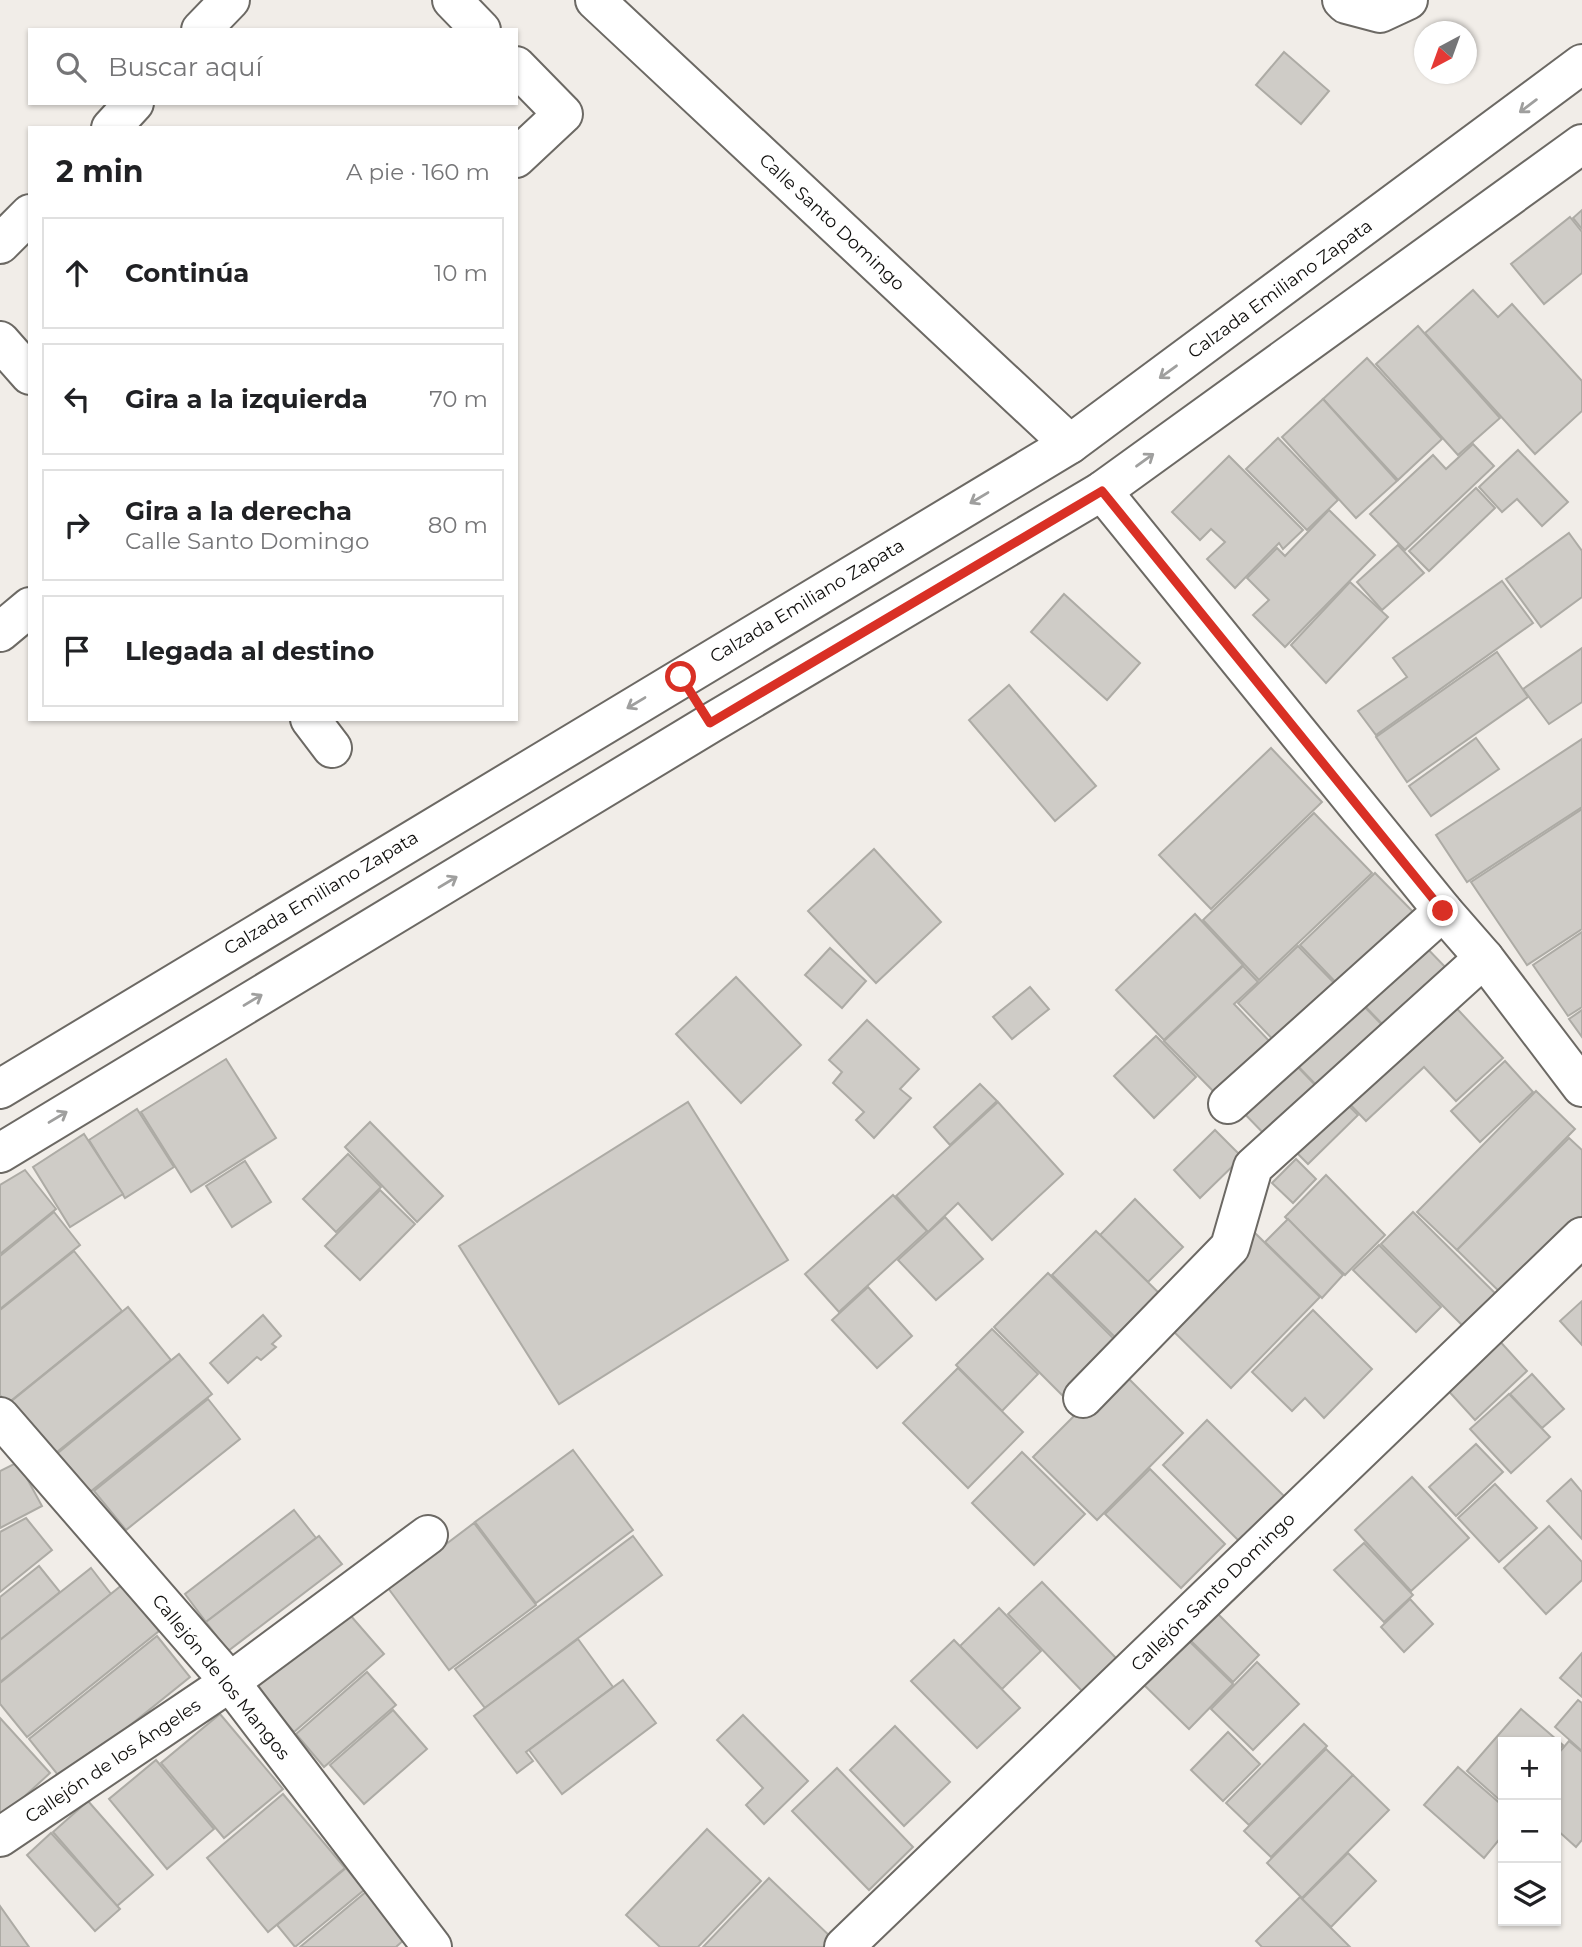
<!DOCTYPE html>
<html lang="es">
<head>
<meta charset="utf-8">
<style>
  body { margin:0; font-family:Montserrat,sans-serif; background:#f2f2f2; color:#202124 }
  .controls { position:absolute; right:21px; bottom:21px; display:grid; overflow:hidden; border-radius:0px; box-shadow:0 2px 5px #0004 }
  .controls button { width:63px; height:63px; display:grid; place-items:center; padding:0; border:0; border-bottom:2px solid #e0e0e0; background:#fff; color:#202124; font:35px sans-serif }
  .compass { position:absolute; left:1414px; top:21px; width:63px; height:63px; border-radius:50%; background:#fff; box-shadow:0 2px 5px #0004; rotate:221deg }
  .stop { position:absolute; width:21px; height:21px; margin:-16px; border:5px solid #d93025; border-radius:50%; background:#fff }
  .stop.end { background:#d93025; border-color:#fff; box-shadow:0 2px 7px #0008 }
  .list { margin:0; padding:0; list-style:none }
  h2 { display:flex; justify-content:space-between; align-items:center; height:91px; margin:0; padding:0 28px; font-size:30px }
  h2 small { font-size:23px; font-weight:400; color:#757577 }
  .list li { display:grid; grid-template-columns:46px 1fr auto; gap:21px; align-items:center; box-sizing:border-box; height:112px; margin:0 14px 14px; padding:0 14px; border:2px solid #e0e0e0; border-radius:0px }
  .list b { display:block; font-size:26px; white-space:nowrap }
  .list p { margin:0; font-size:23px; white-space:nowrap; color:#757577 }
  .list em { font-size:23px; font-style:normal; color:#757577 }
  .icon { flex:none; width:38px; height:38px; fill:none; stroke:currentColor; stroke-width:2; stroke-linecap:round; stroke-linejoin:round }
  .map { position:relative; flex:none; width:1582px; height:1947px; overflow:hidden }
  .search { position:absolute; background:#fff; box-shadow:0 2px 5px #0004; left:28px; top:28px; width:490px; height:77px; display:flex; align-items:center; gap:18px; box-sizing:border-box; padding:0 24px; border-radius:0px; color:#757577; font-size:26px }
  .panel { position:absolute; background:#fff; box-shadow:0 2px 5px #0004; left:28px; top:126px; width:490px; height:595px; border-radius:0px }
  .map>svg:first-child { display:block }
  .building { fill:#cfccc7; stroke:#adaba5; stroke-width:2 }
  .lines { fill:none; stroke-linecap:round; stroke-linejoin:round }
  .minor-casing { stroke:#6c6964; stroke-width:42 }
  .major-casing { stroke:#6c6964; stroke-width:42 }
  .minor { stroke:#fff; stroke-width:38 }
  .major { stroke:#fff; stroke-width:38 }
  .oneway { stroke:#9f9f9e }
  .route { stroke:#d93025; stroke-width:9 }
  .labels { text-anchor:middle; dominant-baseline:central; stroke-width:7; stroke-linejoin:round; paint-order:stroke }
  .street-label { font-size:18px; fill:#100f0d; stroke:#fff }
</style>
</head>
<body>
<div class="map">
<svg width="1582" height="1947" viewBox="0 0 1582 1947">
  <rect width="100%" height="100%" fill="#f1ede8"/>
  <g class="building">
    <path d="M1284,52L1329,91L1301,124L1256,85Z"/>
    <path d="M1582,210V229L1573,218Z"/>
    <path d="M1570,217L1582,232V273L1544,304L1511,264Z"/>
    <path d="M1473,290L1498,317L1512,304L1582,381V411L1535,454L1425,333Z"/>
    <path d="M1418,326L1500,418L1458,455L1376,364Z"/>
    <path d="M1367,358L1442,439L1398,480L1323,399Z"/>
    <path d="M1323,399L1397,481L1356,518L1282,437Z"/>
    <path d="M1278,438L1338,500L1307,530L1246,469Z"/>
    <path d="M1473,444L1494,466L1405,550L1370,514L1433,455L1446,469Z"/>
    <path d="M1518,450L1568,502L1542,526L1517,499L1502,512L1479,487Z"/>
    <path d="M1229,456L1303,530L1283,549L1279,543L1235,588L1207,559L1225,542L1211,529L1200,540L1172,512Z"/>
    <path d="M1476,488L1495,508L1429,571L1409,551Z"/>
    <path d="M1329,510L1375,555L1285,647L1253,615L1269,600L1247,578L1277,548L1285,556Z"/>
    <path d="M1569,533L1582,551V597L1541,627L1506,579Z"/>
    <path d="M1398,545L1424,573L1382,610L1357,582Z"/>
    <path d="M1502,581L1533,623L1376,735L1358,711L1407,677L1393,658Z"/>
    <path d="M1350,582L1388,617L1326,683L1291,645Z"/>
    <path d="M1064,594L1140,663L1107,700L1031,632Z"/>
    <path d="M1582,648V702L1549,724L1523,689Z"/>
    <path d="M1497,652L1528,697L1407,782L1376,737Z"/>
    <path d="M1009,685L1096,786L1055,821L969,720Z"/>
    <path d="M1476,738L1499,769L1431,816L1409,786Z"/>
    <path d="M1582,739V807L1467,882L1436,835Z"/>
    <path d="M1271,748L1322,802L1211,909L1159,855Z"/>
    <path d="M1582,809V929L1527,965L1471,882Z"/>
    <path d="M1314,813L1372,873L1259,980L1203,920Z"/>
    <path d="M874,849L941,922L876,983L808,911Z"/>
    <path d="M1375,873L1421,920L1345,992L1300,945Z"/>
    <path d="M1195,914L1243,965L1164,1040L1116,990Z"/>
    <path d="M1582,932V1007L1568,1016L1533,965Z"/>
    <path d="M1417,938L1452,974L1391,1033L1356,997Z"/>
    <path d="M1298,946L1342,991L1282,1049L1238,1003Z"/>
    <path d="M830,948L866,981L842,1008L805,975Z"/>
    <path d="M1243,966L1258,982L1234,1004L1273,1045L1219,1097L1164,1041Z"/>
    <path d="M736,977L801,1045L741,1103L676,1034Z"/>
    <path d="M1030,987L1049,1009L1012,1039L993,1017Z"/>
    <path d="M1354,996L1388,1031L1323,1092L1290,1058Z"/>
    <path d="M1448,999L1503,1058L1456,1101L1424,1067L1366,1121L1343,1097Z"/>
    <path d="M1582,1010V1037L1569,1019Z"/>
    <path d="M867,1020L919,1069L900,1089L911,1098L874,1138L856,1120L864,1112L833,1083L842,1072L829,1060Z"/>
    <path d="M1156,1036L1196,1077L1154,1118L1114,1076Z"/>
    <path d="M1289,1058L1322,1092L1271,1141L1238,1107Z"/>
    <path d="M226,1059L276,1138L191,1192L141,1112Z"/>
    <path d="M1505,1061L1533,1092L1480,1142L1451,1111Z"/>
    <path d="M980,1084L997,1101L950,1145L934,1127Z"/>
    <path d="M1536,1091L1575,1129L1457,1250L1417,1212Z"/>
    <path d="M1338,1095L1358,1115L1308,1164L1289,1145Z"/>
    <path d="M688,1102L788,1260L559,1404L459,1246Z"/>
    <path d="M998,1102L1063,1174L992,1240L958,1203L928,1232L896,1196Z"/>
    <path d="M137,1109L174,1167L125,1198L89,1140Z"/>
    <path d="M370,1122L443,1196L417,1222L345,1147Z"/>
    <path d="M1215,1130L1242,1157L1200,1198L1174,1170Z"/>
    <path d="M84,1134L123,1194L70,1227L33,1167Z"/>
    <path d="M1569,1138L1582,1150V1232L1511,1303L1457,1250Z"/>
    <path d="M348,1154L381,1187L336,1232L303,1199Z"/>
    <path d="M1296,1159L1316,1179L1293,1203L1272,1183Z"/>
    <path d="M245,1161L271,1202L232,1227L206,1186Z"/>
    <path d="M25,1170L56,1209L0,1254V1185Z"/>
    <path d="M1326,1175L1385,1235L1345,1275L1285,1217Z"/>
    <path d="M380,1190L415,1224L360,1280L325,1246Z"/>
    <path d="M893,1195L927,1231L839,1312L805,1274Z"/>
    <path d="M1135,1199L1183,1247L1148,1282L1100,1235Z"/>
    <path d="M54,1212L80,1245L0,1309V1256Z"/>
    <path d="M1413,1212L1505,1303L1473,1336L1381,1244Z"/>
    <path d="M945,1217L983,1259L936,1300L898,1260Z"/>
    <path d="M1288,1219L1343,1275L1322,1298L1265,1242Z"/>
    <path d="M1096,1231L1165,1299L1121,1343L1052,1275Z"/>
    <path d="M1254,1232L1320,1297L1231,1388L1164,1322Z"/>
    <path d="M1379,1245L1441,1307L1416,1332L1353,1270Z"/>
    <path d="M74,1251L122,1311L7,1404L0,1395V1310Z"/>
    <path d="M1048,1273L1122,1347L1068,1401L994,1327Z"/>
    <path d="M868,1287L912,1336L877,1368L832,1320Z"/>
    <path d="M1582,1301V1345L1560,1321Z"/>
    <path d="M128,1307L171,1360L52,1456L9,1403Z"/>
    <path d="M1313,1310L1372,1369L1324,1418L1305,1398L1292,1411L1252,1372Z"/>
    <path d="M263,1315L281,1336L272,1344L276,1347L261,1360L257,1357L228,1383L210,1363Z"/>
    <path d="M992,1329L1038,1374L1002,1411L956,1365Z"/>
    <path d="M1496,1337L1527,1371L1475,1420L1444,1386Z"/>
    <path d="M179,1354L212,1394L85,1496L53,1457Z"/>
    <path d="M958,1368L1023,1432L968,1488L903,1423Z"/>
    <path d="M1120,1370L1183,1433L1097,1520L1033,1457Z"/>
    <path d="M1532,1374L1564,1409L1542,1428L1510,1394Z"/>
    <path d="M1509,1394L1550,1437L1511,1473L1470,1429Z"/>
    <path d="M208,1399L240,1439L126,1530L94,1491Z"/>
    <path d="M1207,1420L1287,1499L1242,1544L1163,1465Z"/>
    <path d="M1476,1444L1503,1472L1456,1516L1429,1487Z"/>
    <path d="M573,1450L633,1530L536,1603L475,1522Z"/>
    <path d="M1022,1452L1085,1514L1034,1565L972,1503Z"/>
    <path d="M18,1462L42,1506L0,1528V1471Z"/>
    <path d="M1150,1469L1225,1544L1181,1588L1105,1514Z"/>
    <path d="M1412,1477L1469,1538L1411,1591L1355,1530Z"/>
    <path d="M1571,1479L1582,1492V1539L1547,1501Z"/>
    <path d="M1495,1484L1537,1528L1499,1562L1458,1518Z"/>
    <path d="M294,1510L316,1538L206,1622L185,1594Z"/>
    <path d="M26,1518L52,1550L0,1592V1532Z"/>
    <path d="M474,1523L536,1605L449,1670L388,1588Z"/>
    <path d="M1549,1526L1582,1562V1580L1546,1614L1504,1568Z"/>
    <path d="M319,1536L342,1564L228,1651L206,1622Z"/>
    <path d="M633,1536L662,1575L485,1708L455,1669Z"/>
    <path d="M1364,1543L1413,1595L1384,1622L1334,1570Z"/>
    <path d="M39,1566L60,1592L0,1640V1597Z"/>
    <path d="M91,1568L111,1594L0,1682V1640Z"/>
    <path d="M1042,1582L1117,1659L1083,1692L1008,1614Z"/>
    <path d="M122,1585L159,1631L27,1737L0,1704V1683Z"/>
    <path d="M1410,1599L1433,1624L1404,1652L1381,1627Z"/>
    <path d="M344,1608L384,1654L294,1732L254,1685Z"/>
    <path d="M999,1608L1041,1651L1002,1689L960,1646Z"/>
    <path d="M1216,1612L1259,1655L1233,1682L1190,1640Z"/>
    <path d="M157,1636L190,1677L62,1780L29,1739Z"/>
    <path d="M1185,1637L1233,1684L1189,1729L1141,1682Z"/>
    <path d="M578,1639L613,1687L526,1752L533,1761L517,1773L474,1716Z"/>
    <path d="M954,1640L1020,1708L977,1748L911,1681Z"/>
    <path d="M1582,1653V1697L1560,1678Z"/>
    <path d="M1257,1662L1299,1704L1253,1750L1211,1709Z"/>
    <path d="M367,1672L396,1705L324,1767L296,1734Z"/>
    <path d="M623,1680L656,1723L562,1794L529,1750Z"/>
    <path d="M1578,1700L1582,1703V1751L1555,1727Z"/>
    <path d="M1521,1709L1563,1745L1556,1753V1742H1503V1803L1467,1771Z"/>
    <path d="M393,1710L427,1749L364,1804L330,1765Z"/>
    <path d="M220,1714L283,1789L224,1838L161,1763Z"/>
    <path d="M743,1715L808,1781L764,1824L746,1805L763,1788L717,1740Z"/>
    <path d="M0,1718L50,1773L2,1817L0,1814Z"/>
    <path d="M1304,1724L1327,1746L1249,1825L1226,1803Z"/>
    <path d="M895,1726L950,1782L904,1826L850,1770Z"/>
    <path d="M1228,1732L1260,1764L1223,1801L1191,1770Z"/>
    <path d="M1569,1741L1582,1752V1840L1576,1847L1556,1829V1756Z"/>
    <path d="M1326,1749L1353,1775L1271,1857L1244,1831Z"/>
    <path d="M156,1760L214,1829L167,1869L109,1799Z"/>
    <path d="M1458,1767L1503,1806V1835L1484,1858L1424,1805Z"/>
    <path d="M837,1768L913,1847L869,1890L792,1811Z"/>
    <path d="M1353,1775L1389,1810L1302,1898L1267,1863Z"/>
    <path d="M283,1794L345,1868L268,1932L207,1858Z"/>
    <path d="M88,1801L153,1875L117,1906L53,1832Z"/>
    <path d="M707,1829L761,1881L698,1947H660L626,1915Z"/>
    <path d="M51,1833L120,1909L95,1931L27,1855Z"/>
    <path d="M1348,1853L1376,1881L1331,1927L1302,1899Z"/>
    <path d="M346,1868L364,1890L295,1947L277,1925Z"/>
    <path d="M769,1878L833,1939L826,1947H703Z"/>
    <path d="M367,1891L406,1938L396,1947H300Z"/>
    <path d="M1300,1897L1350,1947H1262L1256,1941Z"/>
    <path d="M0,1906L29,1947H0Z"/>
  </g>
  <g class="lines">
    <defs>
      <g id="minor">
        <path d="M452,0L481,30"/>
        <path d="M595,0L1070,444"/>
        <path d="M1342,0L1346,4L1380,13L1408,0"/>
        <path d="M201,30L230,0"/>
        <path d="M516,66L563,114L516,158"/>
        <path d="M111,128L134,103"/>
        <path d="M0,244L30,214"/>
        <path d="M0,341L30,375"/>
        <path d="M1102,491L1443,911L1484,958L1582,1087"/>
        <path d="M0,632L30,607"/>
        <path d="M310,719L332,748"/>
        <path d="M1228,1104L1443,911"/>
        <path d="M1083,1398L1230,1247L1253,1167L1484,958"/>
        <path d="M0,1417L230,1682L432,1947"/>
        <path d="M0,1837L230,1682L428,1535"/>
        <path d="M844,1947L1582,1237"/>
      </g>
      <g id="major">
        <path d="M0,1089L1070,444L1582,64"/>
        <path d="M0,1153L711,723L1102,491L1582,144"/>
      </g>
    </defs>
    <use href="#minor" class="minor-casing"/>
    <use href="#major" class="major-casing"/>
    <use href="#minor" class="minor"/>
    <use href="#major" class="major"/>
  </g>
  <defs><path id="oneway-shaft" d="M-6 0H5M1.5-3L5.5 0L1.5 3" fill="none" stroke-width="1.6" stroke-linecap="round" stroke-linejoin="round" transform="scale(1.75)"/></defs>
  <g class="oneway">
    <use href="#oneway-shaft" transform="translate(1528 106) rotate(143)"/>
    <use href="#oneway-shaft" transform="translate(1168 372) rotate(144)"/>
    <use href="#oneway-shaft" transform="translate(1145 460) rotate(-36)"/>
    <use href="#oneway-shaft" transform="translate(979 498) rotate(149)"/>
    <use href="#oneway-shaft" transform="translate(636 703) rotate(149)"/>
    <use href="#oneway-shaft" transform="translate(448 882) rotate(-31)"/>
    <use href="#oneway-shaft" transform="translate(253 1000) rotate(-31)"/>
    <use href="#oneway-shaft" transform="translate(58 1117) rotate(-31)"/>
  </g>
  <g class="lines">
    <path class="route" d="M681,677L710,723L1102,491L1443,911"/>
  </g>
  <g class="labels">
    <g class="street-label">
      <text transform="translate(832 222) rotate(43)">Calle Santo Domingo</text>
      <text transform="translate(1280 289) rotate(-36)">Calzada Emiliano Zapata</text>
      <text transform="translate(807 601) rotate(-31)">Calzada Emiliano Zapata</text>
      <text transform="translate(321 893) rotate(-31)">Calzada Emiliano Zapata</text>
      <text transform="translate(1213 1592) rotate(-44)">Callejón Santo Domingo</text>
      <text transform="translate(221 1677) rotate(51)">Callejón de los Mangos</text>
      <text transform="translate(113 1761) rotate(-34)">Callejón de los Ángeles</text>
    </g>
  </g>
</svg>
<div class="controls">
<button>+</button>
<button>−</button>
<button><svg class="icon" aria-label="layers" viewBox="0 0 24 24"><path d="M12 4l9 5-9 5-9-5zM3 14l9 5 9-5"/></svg></button>
</div>
<svg class="compass" viewBox="-18 -18 36 36"><path d="M0-13l5 13h-10z" fill="#e53935"/><path d="M0 13l5-13h-10z" fill="#757577"/></svg>
<div class="stop" style="left:681px;top:677px"></div>
<div class="stop end" style="left:1443px;top:911px"></div>
<div class="search"><svg class="icon" aria-label="search" viewBox="0 0 24 24"><circle cx="10" cy="10" r="6"/><path d="M15 15l6 6"/></svg>Buscar aquí</div>
<section class="panel">
<h2>2 min<small>A pie · 160 m</small></h2>
<ul class="list">
<li><svg class="icon" aria-label="ahead" viewBox="0 0 24 24"><path d="M12 20V5M6 11l6-6 6 6"/></svg><div><b>Continúa</b></div><em>10 m</em></li>
<li><svg class="icon" aria-label="left" viewBox="0 0 24 24"><path d="M17 20v-9H6M10 6l-5 5 5 5"/></svg><div><b>Gira a la izquierda</b></div><em>70 m</em></li>
<li><svg class="icon" aria-label="right" viewBox="0 0 24 24"><path d="M7 20v-9h11M14 6l5 5-5 5"/></svg><div><b>Gira a la derecha</b><p>Calle Santo Domingo</p></div><em>80 m</em></li>
<li><svg class="icon" aria-label="arrive" viewBox="0 0 24 24"><path d="M6 21V4h12l-3 4 3 4H6"/></svg><div><b>Llegada al destino</b></div></li>
</ul>
</section>
</div>
</body>
</html>
